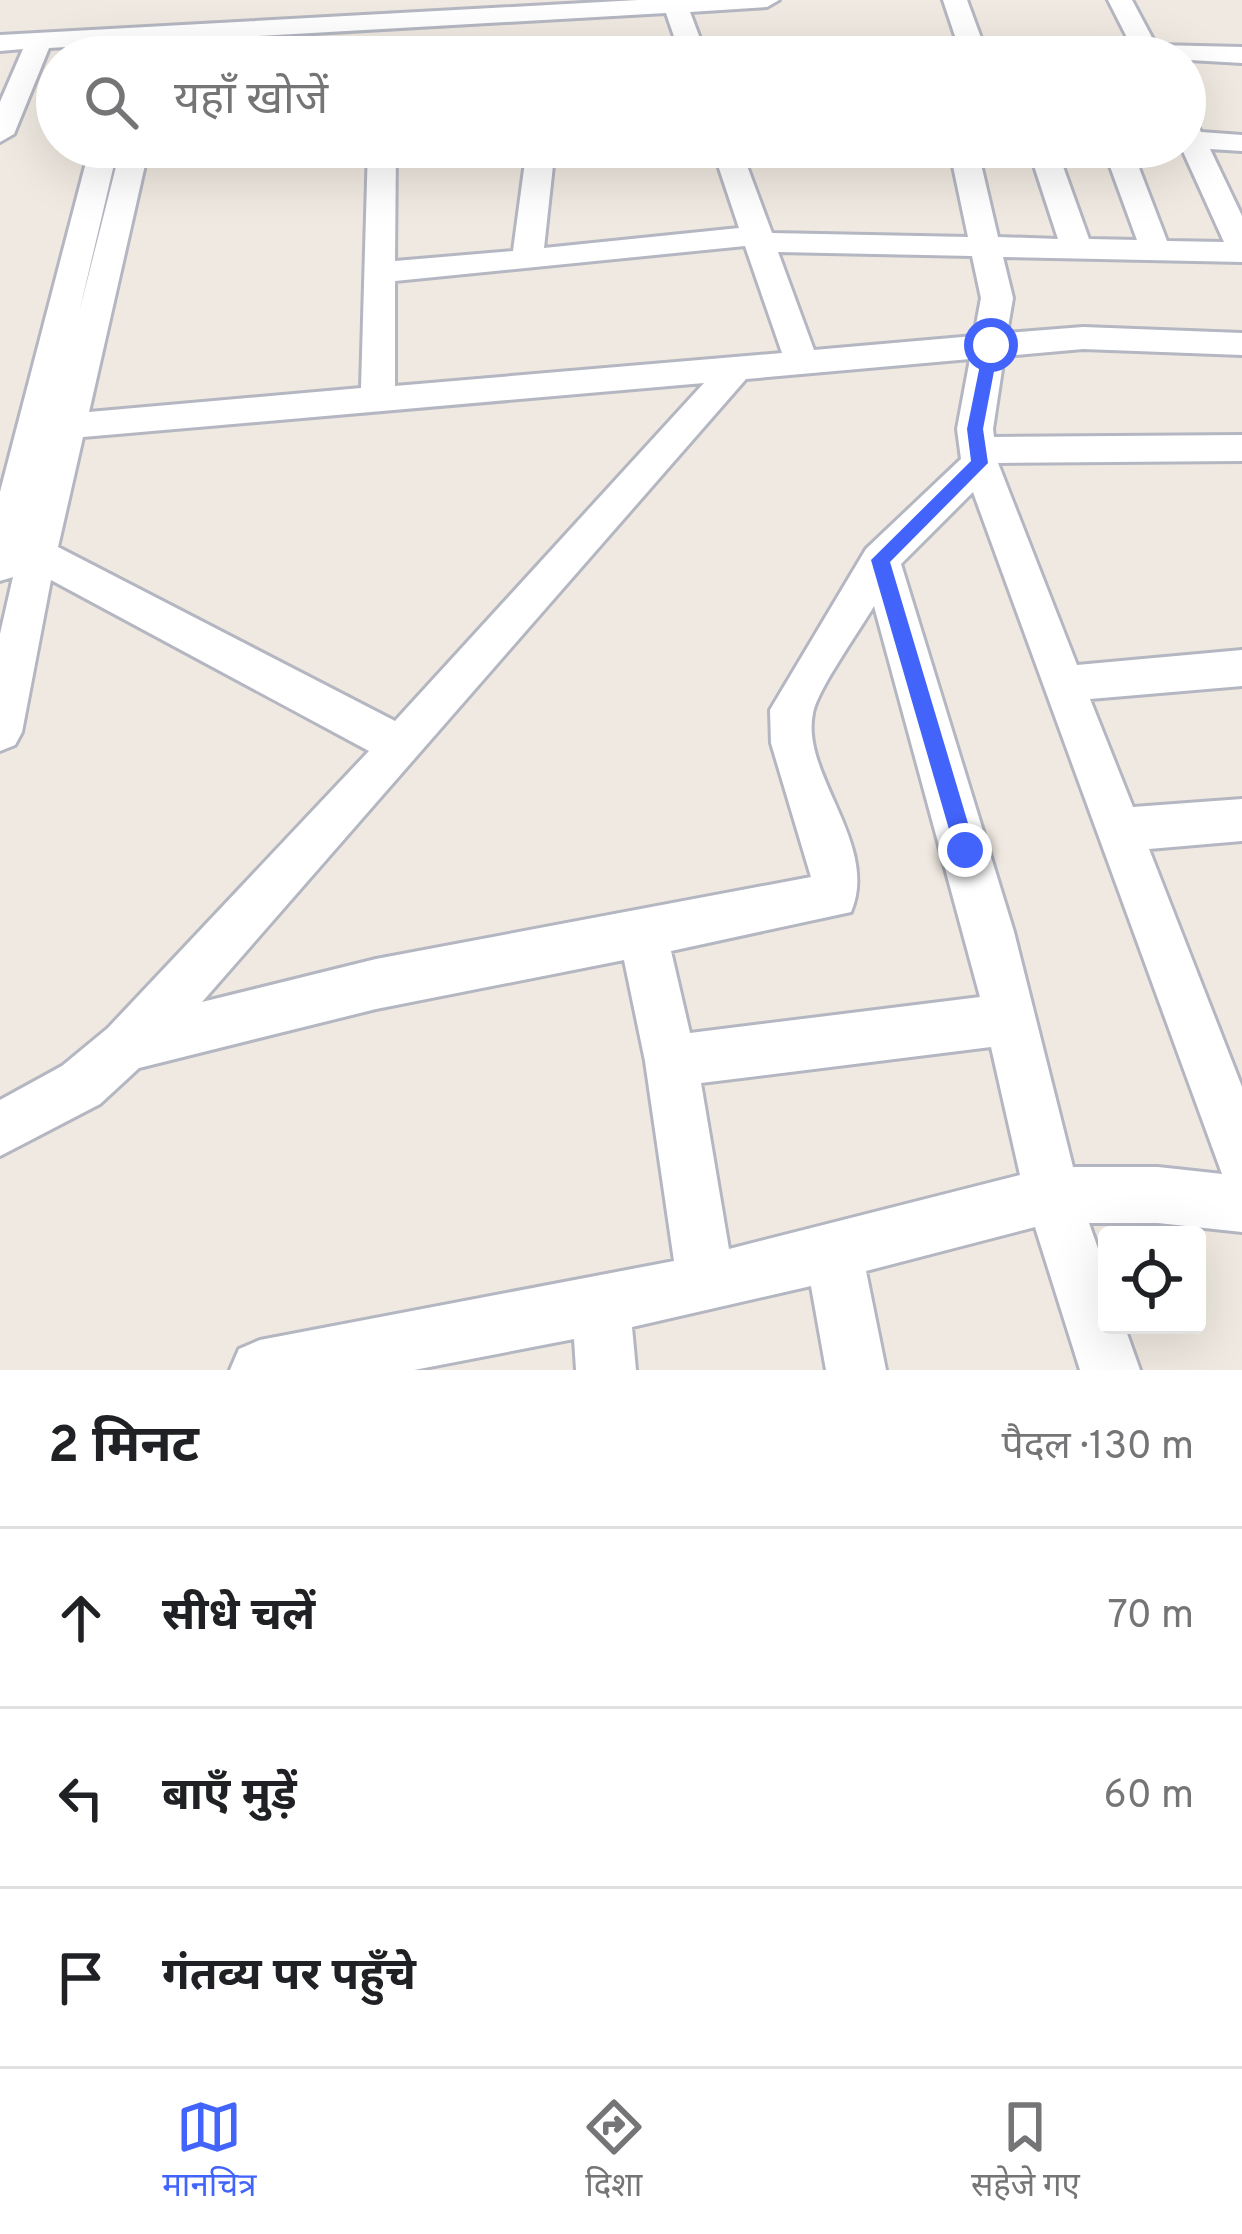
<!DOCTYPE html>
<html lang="hi">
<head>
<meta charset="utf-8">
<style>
  body { margin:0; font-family:Overpass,"Noto Sans Devanagari",sans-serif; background:#f6f6f6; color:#202124 }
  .controls { position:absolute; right:36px; bottom:36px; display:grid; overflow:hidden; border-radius:12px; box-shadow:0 12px 48px #0002 }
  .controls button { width:108px; height:108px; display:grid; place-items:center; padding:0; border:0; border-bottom:3px solid #e0e0e0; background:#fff; color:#202124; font:60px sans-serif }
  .stop { position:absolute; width:36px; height:36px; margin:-27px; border:9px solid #4264fb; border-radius:50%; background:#fff }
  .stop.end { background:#4264fb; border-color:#fff; box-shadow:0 3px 12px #0008 }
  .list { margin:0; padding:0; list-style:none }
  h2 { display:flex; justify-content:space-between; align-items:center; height:156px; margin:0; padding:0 48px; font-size:51px }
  h2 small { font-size:39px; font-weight:400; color:#757577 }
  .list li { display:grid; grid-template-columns:78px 1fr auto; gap:36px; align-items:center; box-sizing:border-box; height:180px; padding:0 48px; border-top:3px solid #e0e0e0 }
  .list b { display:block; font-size:45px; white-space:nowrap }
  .list em { font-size:39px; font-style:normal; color:#757577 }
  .icon { flex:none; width:66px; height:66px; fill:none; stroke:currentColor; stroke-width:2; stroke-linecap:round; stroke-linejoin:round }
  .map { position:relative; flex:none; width:1242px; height:1370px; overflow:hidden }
  .search { position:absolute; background:#fff; box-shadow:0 12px 48px #0002; left:36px; right:36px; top:36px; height:132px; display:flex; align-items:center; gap:30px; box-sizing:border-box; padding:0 42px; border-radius:66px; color:#757577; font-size:45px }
  .sheet { height:696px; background:#fff }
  nav { display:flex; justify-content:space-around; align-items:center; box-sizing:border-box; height:168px; border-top:3px solid #e0e0e0; background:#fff; font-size:33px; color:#757577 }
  nav a { display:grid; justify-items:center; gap:6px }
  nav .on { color:#4264fb }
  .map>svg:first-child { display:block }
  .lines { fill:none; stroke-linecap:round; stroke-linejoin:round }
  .minor-casing { stroke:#b4b7c1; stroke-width:6 }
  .minor { fill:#fff; fill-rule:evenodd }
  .route { fill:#4264fb }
</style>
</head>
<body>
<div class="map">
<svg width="1242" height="1370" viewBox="0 0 1242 1370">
  <rect width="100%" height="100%" fill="#efe9e1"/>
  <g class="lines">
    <defs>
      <g id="minor">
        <path d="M638,0H779L767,7L690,12L707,57H681L666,13L49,48L14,134L0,142V102L23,49L0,51V35Z"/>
        <path d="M943,0H967L988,57H962Z"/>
        <path d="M1108,0H1132L1156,45L1242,47V63L1137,57Z"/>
        <path d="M1185,118L1195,120L1201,132L1242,135V151L1210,149L1242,216V262L1003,257L1013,298L1007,333L1083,327L1242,333V355L1083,349L1004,356L993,429L994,437L1242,435V461L998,463L1077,665L1242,650V686L1090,699L1133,807L1242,799V841L1149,849L1242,1087V1232L1158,1223H1089L1107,1274V1325H1124L1140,1370H1080L1035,1227L866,1271L886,1370H826L811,1286L632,1327L636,1370H576L574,1339L414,1370H230L239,1349L260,1340L674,1261L645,1061L624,960L376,1009L139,1068L100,1104L0,1156V1100L62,1066L108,1028L369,751L51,580L22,732L15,745L0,751V634L13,577L0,581V492L90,147H118L79,313L121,147H149L89,412L361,388L368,147H396L395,261L513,251L527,147H555L544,248L739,228L712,147H740L772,233L968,237L949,147H977L998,237L1058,239L1028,147H1056L1089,239L1137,240L1103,147H1131L1167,241L1224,242L1181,147H1185ZM745,246L782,353L395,386V281ZM778,252L972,256L981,298L974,336L814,350ZM970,359L957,429L961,459L866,549L770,710L771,743L811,877L376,959L202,1002L746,379ZM704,383L395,721L58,547L83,437ZM973,492L1222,1174L1158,1167H1073L1014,932L901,564ZM874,606L980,997L690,1033L671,951L851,912C880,844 800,774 813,713C817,690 860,630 874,606ZM991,1047L1020,1175L729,1249L701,1083Z"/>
      </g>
    </defs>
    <use href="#minor" class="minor-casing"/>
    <use href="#minor" class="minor"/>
  </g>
  <path class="route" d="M991,340L999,345L983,429L988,463L890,562L976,850L965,860L955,850L871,560L971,461L967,429L984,345Z"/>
</svg>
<div class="controls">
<button><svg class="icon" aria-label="locate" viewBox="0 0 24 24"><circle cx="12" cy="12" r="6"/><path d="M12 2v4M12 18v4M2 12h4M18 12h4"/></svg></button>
</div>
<div class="stop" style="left:991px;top:345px"></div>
<div class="stop end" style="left:965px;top:850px"></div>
<div class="search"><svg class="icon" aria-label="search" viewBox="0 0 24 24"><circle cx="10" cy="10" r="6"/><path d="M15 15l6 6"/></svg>यहाँ खोजें</div>
</div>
<section class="sheet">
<h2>2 मिनट<small>पैदल · 130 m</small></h2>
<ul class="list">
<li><svg class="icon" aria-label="ahead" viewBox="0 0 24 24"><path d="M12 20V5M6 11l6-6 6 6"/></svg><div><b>सीधे चलें</b></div><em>70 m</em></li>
<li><svg class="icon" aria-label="left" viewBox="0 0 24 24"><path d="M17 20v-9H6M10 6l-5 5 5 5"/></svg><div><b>बाएँ मुड़ें</b></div><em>60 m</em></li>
<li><svg class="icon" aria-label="arrive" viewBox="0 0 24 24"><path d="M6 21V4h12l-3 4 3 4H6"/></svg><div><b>गंतव्य पर पहुँचे</b></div></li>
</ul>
</section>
<nav>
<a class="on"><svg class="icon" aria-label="map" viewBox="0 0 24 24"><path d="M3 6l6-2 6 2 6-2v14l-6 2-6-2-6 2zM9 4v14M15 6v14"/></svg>मानचित्र</a>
<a><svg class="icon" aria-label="directions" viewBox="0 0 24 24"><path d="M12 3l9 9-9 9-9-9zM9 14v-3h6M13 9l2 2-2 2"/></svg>दिशा</a>
<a><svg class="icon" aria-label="saved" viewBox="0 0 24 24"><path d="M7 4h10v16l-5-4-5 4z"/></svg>सहेजे गए</a>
</nav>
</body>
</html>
